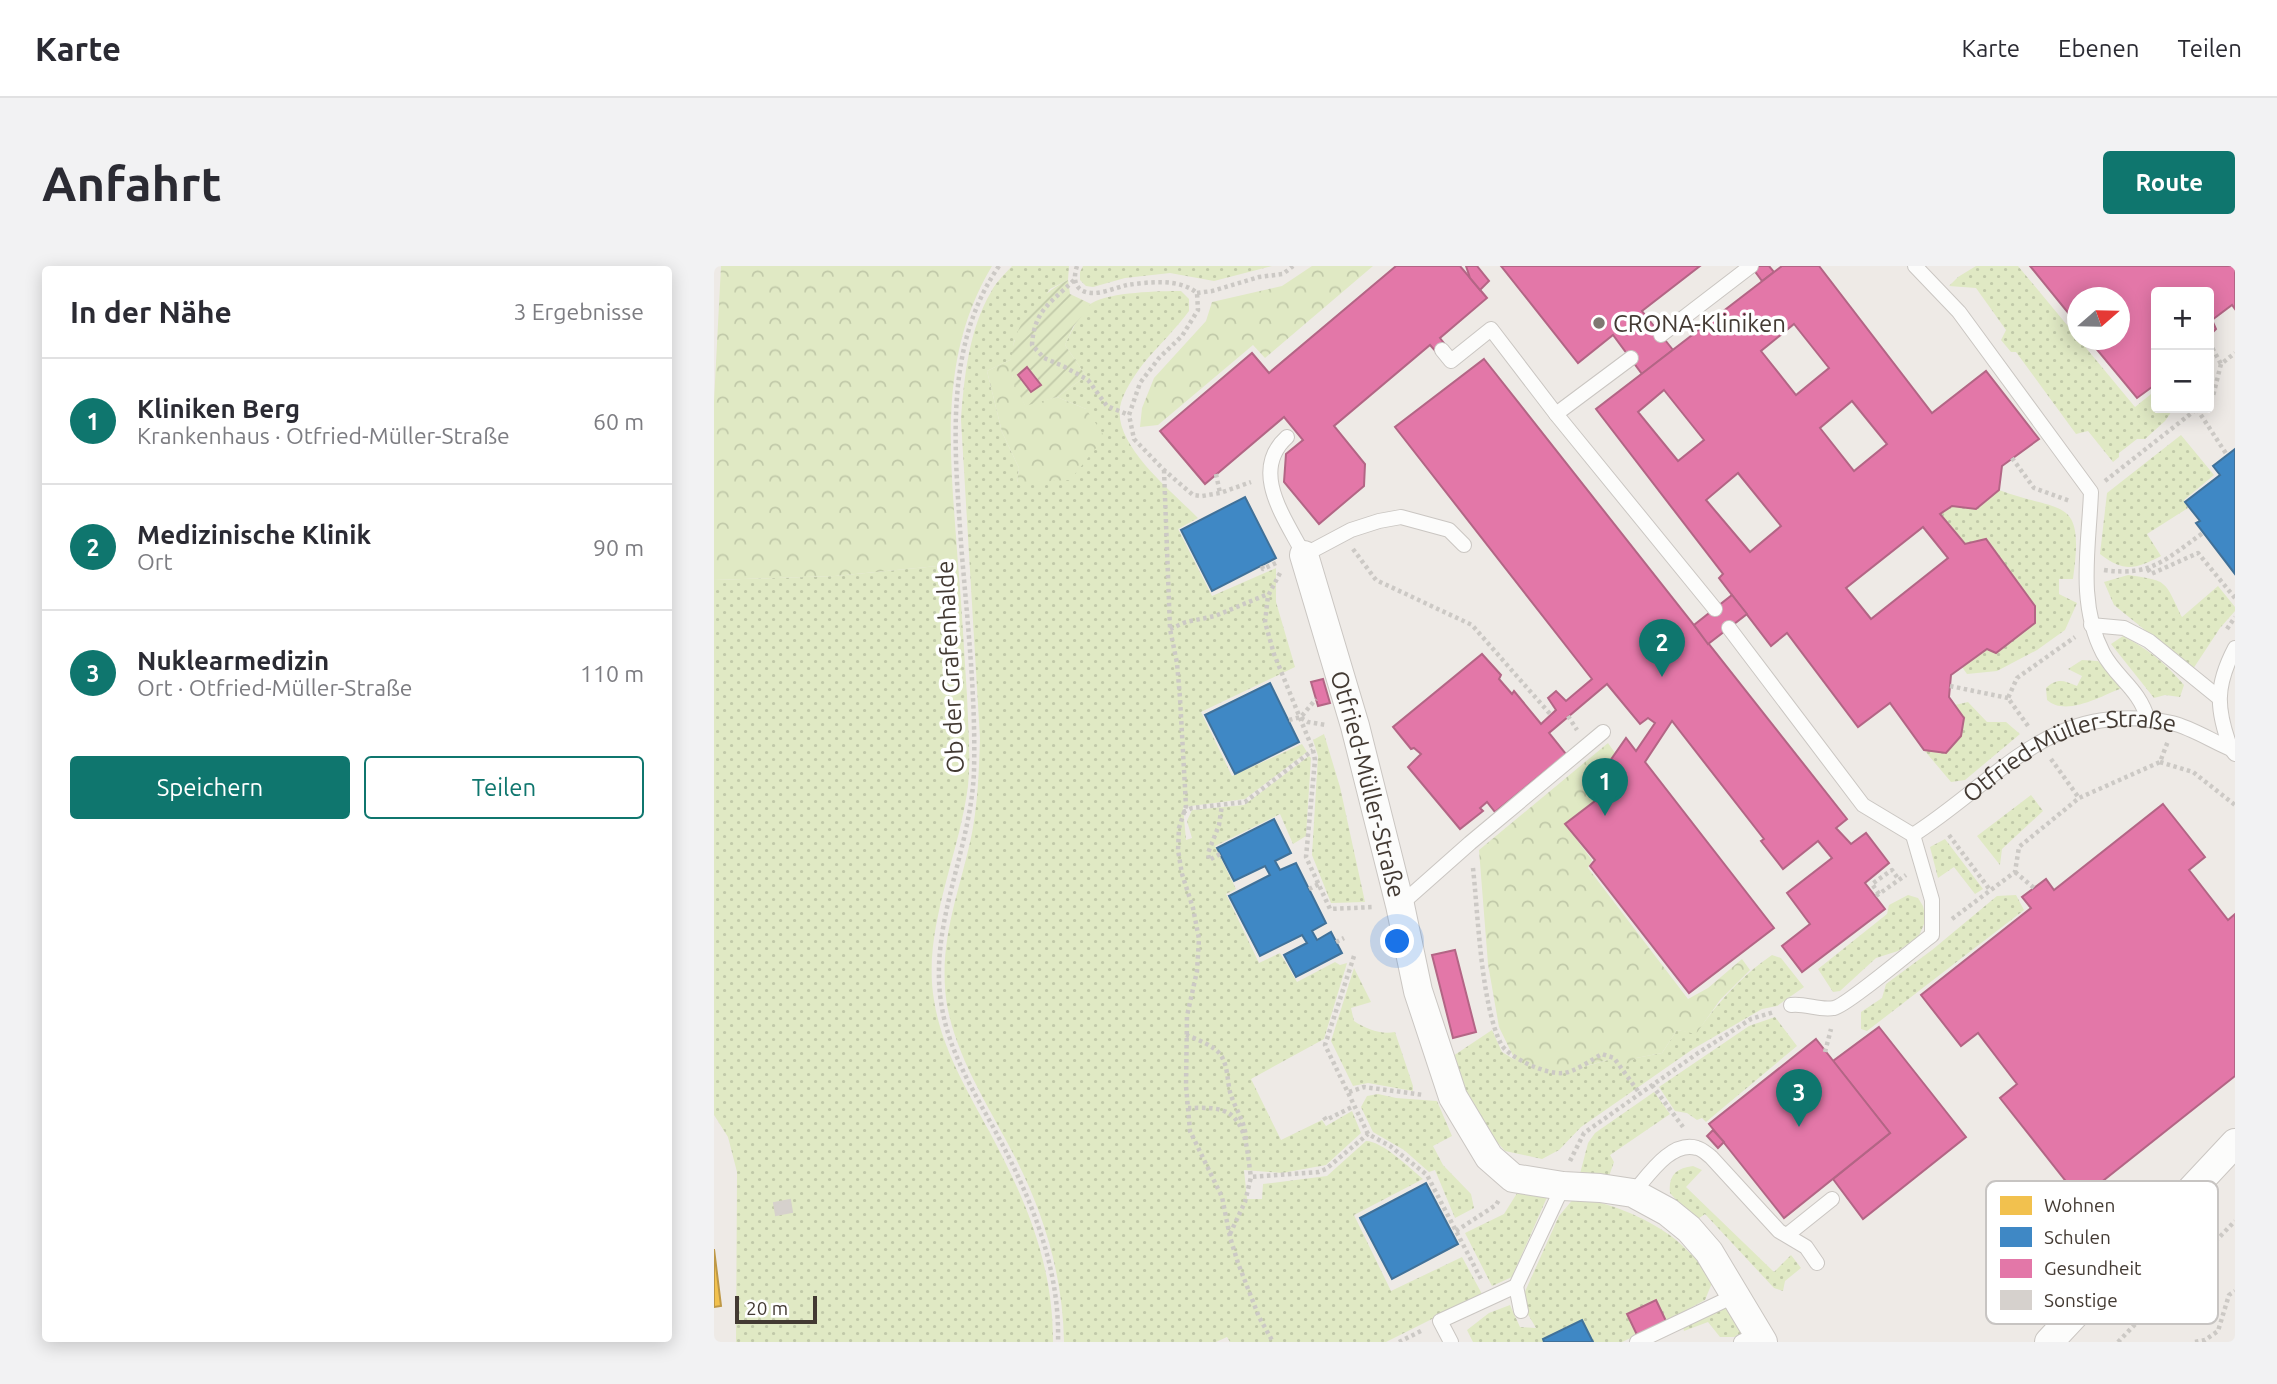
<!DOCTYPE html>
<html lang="de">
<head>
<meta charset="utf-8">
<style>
  body { margin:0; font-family:Ubuntu,sans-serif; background:#f2f2f3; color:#2b2b33 }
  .controls { position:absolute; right:21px; top:21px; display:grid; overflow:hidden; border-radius:7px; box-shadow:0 4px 18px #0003 }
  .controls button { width:63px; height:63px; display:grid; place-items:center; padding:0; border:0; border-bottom:2px solid #e1e1e2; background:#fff; color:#2b2b33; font:35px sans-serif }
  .compass { position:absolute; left:1353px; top:21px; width:63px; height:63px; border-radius:50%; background:#fff; box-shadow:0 4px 18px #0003; rotate:70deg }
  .scale { position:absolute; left:21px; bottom:18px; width:82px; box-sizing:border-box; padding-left:7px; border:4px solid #433a33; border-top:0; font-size:19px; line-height:24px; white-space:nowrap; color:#433a33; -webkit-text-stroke:5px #fff; paint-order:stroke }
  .you { position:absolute; left:684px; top:676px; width:24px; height:24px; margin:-18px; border:5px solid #fff; border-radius:50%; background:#1a73e8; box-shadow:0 0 0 10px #1a73e833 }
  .badge { display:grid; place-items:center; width:46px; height:46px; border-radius:50%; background:#0f766e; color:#fff; font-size:23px; font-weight:700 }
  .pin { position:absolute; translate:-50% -58px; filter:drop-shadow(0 2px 4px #0008) }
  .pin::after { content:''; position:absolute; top:37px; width:24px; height:21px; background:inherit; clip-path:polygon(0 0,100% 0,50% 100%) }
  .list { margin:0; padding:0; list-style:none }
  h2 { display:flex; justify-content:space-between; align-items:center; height:91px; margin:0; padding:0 28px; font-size:30px }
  h2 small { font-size:23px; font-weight:400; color:#7c7c81 }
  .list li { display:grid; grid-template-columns:46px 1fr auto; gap:21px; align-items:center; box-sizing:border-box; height:126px; padding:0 28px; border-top:2px solid #e1e1e2 }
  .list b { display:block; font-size:26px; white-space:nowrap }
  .list p { margin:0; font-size:23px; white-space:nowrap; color:#7c7c81 }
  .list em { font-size:23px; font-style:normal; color:#7c7c81 }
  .actions { display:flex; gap:14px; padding:21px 28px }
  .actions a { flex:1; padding:16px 0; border:2px solid #0f766e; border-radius:7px; text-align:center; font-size:24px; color:#0f766e }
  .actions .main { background:#0f766e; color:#fff }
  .map { position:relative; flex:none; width:1521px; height:1076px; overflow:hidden; border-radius:7px }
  header { display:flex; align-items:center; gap:42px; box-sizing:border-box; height:98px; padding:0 35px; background:#fff; border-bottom:2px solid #e1e1e2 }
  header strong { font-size:33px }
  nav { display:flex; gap:38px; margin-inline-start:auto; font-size:24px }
  .intro { display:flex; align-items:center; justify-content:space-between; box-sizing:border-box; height:168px; padding:0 42px }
  h1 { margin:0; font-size:49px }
  .button { padding:18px 32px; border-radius:7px; background:#0f766e; color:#fff; font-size:24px; font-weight:700 }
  main { display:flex; gap:42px; padding:0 42px }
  aside { flex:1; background:#fff; border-radius:7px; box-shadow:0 4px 18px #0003 }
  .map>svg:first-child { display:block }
  .grass { fill:url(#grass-dots) }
  .forest { fill:url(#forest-crowns) }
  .garden { fill:url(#garden-furrows) }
  .homes { fill:#f2c14e; stroke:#be9846; stroke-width:2 }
  .schools { fill:#3f88c5; stroke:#407199; stroke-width:2 }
  .health { fill:#e377a8; stroke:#b36585; stroke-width:2; fill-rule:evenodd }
  .building { fill:#d6d1cd; stroke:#d6d1cc; stroke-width:2 }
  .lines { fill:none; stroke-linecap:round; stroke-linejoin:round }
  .service-casing { stroke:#cac6c2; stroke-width:16 }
  .minor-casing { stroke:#cac6c2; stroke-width:30 }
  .path { stroke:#ccc9c5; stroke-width:4.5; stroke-dasharray:3.5 3.5; stroke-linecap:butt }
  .service { stroke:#fcfcfb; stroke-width:14 }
  .minor { stroke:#fcfcfb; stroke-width:28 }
  .poi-dot { fill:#7f7872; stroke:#fff; stroke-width:2.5 }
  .labels { text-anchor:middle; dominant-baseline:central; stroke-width:7; stroke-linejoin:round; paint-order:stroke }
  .poi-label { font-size:24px; fill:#433a33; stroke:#fff; text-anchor:start }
  .street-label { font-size:24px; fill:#433a33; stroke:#fff }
  .key { fill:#fff; stroke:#c7c4c2; stroke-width:2 }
  .key-label { font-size:19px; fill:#433a33 }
</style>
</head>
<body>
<header>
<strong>Karte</strong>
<nav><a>Karte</a><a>Ebenen</a><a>Teilen</a></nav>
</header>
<div class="intro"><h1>Anfahrt</h1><a class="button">Route</a></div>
<main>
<aside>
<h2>In der Nähe<small>3 Ergebnisse</small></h2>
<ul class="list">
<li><span class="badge">1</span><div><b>Kliniken Berg</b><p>Krankenhaus · Otfried-Müller-Straße</p></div><em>60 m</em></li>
<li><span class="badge">2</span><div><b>Medizinische Klinik</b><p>Ort</p></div><em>90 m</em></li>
<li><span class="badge">3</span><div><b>Nuklearmedizin</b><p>Ort · Otfried-Müller-Straße</p></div><em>110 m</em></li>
</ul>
<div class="actions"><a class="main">Speichern</a><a>Teilen</a></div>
</aside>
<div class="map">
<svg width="1521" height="1076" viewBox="0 0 1521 1076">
  <defs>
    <pattern id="grass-dots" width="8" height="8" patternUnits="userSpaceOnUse" patternTransform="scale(1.75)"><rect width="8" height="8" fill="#e0e9c4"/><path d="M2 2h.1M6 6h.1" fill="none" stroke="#c1c9a9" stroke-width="1.8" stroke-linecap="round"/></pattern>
    <pattern id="forest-crowns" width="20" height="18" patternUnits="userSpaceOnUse" patternTransform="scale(1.75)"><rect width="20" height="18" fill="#e0e9c4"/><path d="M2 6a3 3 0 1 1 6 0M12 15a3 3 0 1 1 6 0" fill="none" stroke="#c1c9a9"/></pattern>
    <pattern id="garden-furrows" width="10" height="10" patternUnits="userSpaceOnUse" patternTransform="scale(1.75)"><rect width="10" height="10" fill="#e0e9c4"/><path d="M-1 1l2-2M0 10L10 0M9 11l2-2" fill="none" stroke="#c1c9a9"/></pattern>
  </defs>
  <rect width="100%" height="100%" fill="#eeeae6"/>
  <g class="grass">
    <path d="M298,0H355L354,14L336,23L300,75L298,93L273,105L288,166L305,202L303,217L372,143L343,131L372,110L351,79C356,68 368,43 378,37C397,26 445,25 467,25L475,33V45C461,64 444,80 429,98C420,110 409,126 406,141C400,180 459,226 484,252L464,263L498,330L562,302V336L581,401L487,446L518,510L588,478L593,486L531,533L469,541L472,574L478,572L473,555L478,544L530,539L595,490L597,492L592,570L579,578L566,548L501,580L522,623L512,628L545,697L566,687L583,716L621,696L626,699L633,697L610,773L537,813L567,874L608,854L612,860L638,845L647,867L612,899L568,907L530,904L533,933H548L549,918L613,910L652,875C668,875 696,902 709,913L640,949L677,1025L748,991L768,1028L672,1076H516L513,1071L502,1076H350C349,1011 331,951 302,893C277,844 243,794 233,739C223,676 246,626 258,567C264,536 265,503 266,472L247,154C250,112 255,63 277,26C282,16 291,8 298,0Z"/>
    <path d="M369,0H558L500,15L456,7L411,12L379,21L372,20L366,14V6Z"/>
    <path d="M1262,0H1304L1421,141L1442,124V142H1460L1451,155L1431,173H1423L1405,187V191L1399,196L1374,165L1362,168L1302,86H1297L1287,74L1292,64L1262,22L1235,20L1244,11Z"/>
    <path d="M1467,169L1500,209L1470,234L1474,242L1433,268L1447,290C1421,303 1411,307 1386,288L1393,227Z"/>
    <path d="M1285,224C1348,248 1371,228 1359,313H1345V328L1363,337L1351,364L1323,384L1283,405L1253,408L1248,401L1251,278L1226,248L1238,240L1262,243Z"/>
    <path d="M244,298C248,342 250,386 253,430C254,460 257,491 254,520C245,591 208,664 220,734C227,781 253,824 275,865C312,934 339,997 339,1076H22L23,906L14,871L0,849V314L121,310Z"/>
    <path d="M1414,309C1455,315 1450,314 1468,351L1504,320L1521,341V345L1506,362L1479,403L1400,339L1390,316Z"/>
    <path d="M1409,370C1433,382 1453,399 1470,419L1466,431L1451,429L1440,432L1397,378Z"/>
    <path d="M1368,394L1384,395L1408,422C1387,430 1352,451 1333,434L1332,422C1343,412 1349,414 1363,420L1368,410L1354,403Z"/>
    <path d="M1254,436L1273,456H1292L1306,468L1251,514L1237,516L1210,484L1232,487L1247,470L1250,452L1241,439Z"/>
    <path d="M610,468L626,521L651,636L617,637L598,589L604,490L599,474Z"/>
    <path d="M1317,529L1329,545L1288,583L1286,599L1263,570Z"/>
    <path d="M1231,573L1269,623L1261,628L1240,601L1224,612L1216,581Z"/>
    <path d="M1194,629L1204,632L1209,640L1212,653L1205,670L1184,685L1162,692L1126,725L1119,726L1104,703L1173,648L1175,639Z"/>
    <path d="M1302,629L1310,644L1153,765L1147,763V746L1168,732L1172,718L1218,684L1283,630Z"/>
    <path d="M1058,689L1067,692L1090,721L1063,740L1048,743L979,783L867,861L845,884L828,893L791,885L768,859L743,813L736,792L778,764L788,786L801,794L858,804L894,794L904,802L922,792L948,787L963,764L982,767C1004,737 1027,710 1058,689Z"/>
    <path d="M640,702L657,736L637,742L640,755C652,763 667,769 681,766L699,820V825L654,817L639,820L617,775Z"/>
    <path d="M1061,751L1083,780L992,856L988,852L983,854L973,847L961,845L945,821L1035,760Z"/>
    <path d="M940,826L956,848L896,889L900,896L894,913L866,908L874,877L881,867Z"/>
    <path d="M664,828L682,832L723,835L738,870L719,880L729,899L757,928L760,942L741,952L721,904L715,906L690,884L659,866L647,841L653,830Z"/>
    <path d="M979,900L988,904L972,921L1060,1006L1077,989L1087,1002L1071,1015L1069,1025L1060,1022L991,948L981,955L956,927C954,910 962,902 979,900Z"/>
    <path d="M805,924L834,929L798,1011L778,1020L751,967L790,948Z"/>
    <path d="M860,932C892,935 931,951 957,970C973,982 986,998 1000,1012L991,1034L952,1055L942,1034L914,1048L923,1069L908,1076H879L868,1054L829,1073L830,1076H759L753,1064L775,1047L796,1039L806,1061L822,1062L812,1045L809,1030L845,950Z"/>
    <path d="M1017,1040L1032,1066L1020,1071H1006L994,1056L970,1065L969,1061Z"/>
  </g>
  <g class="forest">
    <path d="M7,0H278C222,93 237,195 244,298L121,310L0,314V135Z"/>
    <path d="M598,0H659L551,92L539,79L444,159L426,161L428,142L440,112L492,55L498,36L568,20Z"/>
    <path d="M298,93V110L311,139L343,131L372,143L391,171L356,214L303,217L305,202L288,166L273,105Z"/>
    <path d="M894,477L901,487L897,495L911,512L851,558L878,594L874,602L974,733L994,722L1028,693L1036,704L1006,734L982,768L963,764L948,787L922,792L904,803L893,794L858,804L832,806L801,794L785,761L774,698L765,584Z"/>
  </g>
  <path class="garden" d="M354,14L356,28L377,38L359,61L351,79L372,110L343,131L311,140C307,130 299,119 298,109C292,68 319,31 354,14Z"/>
  <path class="homes" d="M0,983L7,1040L0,1041Z"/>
  <g class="schools">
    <path d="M1521,183V308L1482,257L1486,255L1471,236L1506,209L1499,200Z"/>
    <path d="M531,231L562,292L498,325L467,264Z"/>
    <path d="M556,417L585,476L521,508L491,449Z"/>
    <path d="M560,553L577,587L561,595L566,604L582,597L612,657L598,665L603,674L617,666L628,687L582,711L570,689L593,677L588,669L546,690L515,630L556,609L551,600L520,615L503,582Z"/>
    <path d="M712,917L744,978L678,1013L646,952Z"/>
    <path d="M868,1054L879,1076H830L829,1073Z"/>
  </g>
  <g class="health">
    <path d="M682,0H746L773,32L726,72L733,81L724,88L716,79L620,160L651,198L650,220L605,258L570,216L572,188L589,174L570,151L491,218L446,165L538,87L555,107Z"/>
    <path d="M752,0H763L775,15L766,24L756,12Z"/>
    <path d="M787,0H986L928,45L959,84L928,108L899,69L864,97Z"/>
    <path d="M1037,0H1055L1060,6L1048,15Z"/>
    <path d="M1068,0H1105L1218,147L1272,105L1325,173L1288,200L1285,224L1262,243L1238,240L1226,248L1251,278L1272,273L1321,340V357L1282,387L1273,383L1237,409L1235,431L1250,452L1247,470L1232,487L1210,484L1176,437L1144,461L1073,367L1057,380L1005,312L1009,308L882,143ZM1080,58L1115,102L1082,129L1047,85ZM950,124L990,174L964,195L924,146ZM1138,135L1173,178L1140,205L1106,162ZM1024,207L1067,260L1036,286L992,234ZM1209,261L1234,292L1157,353L1132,322Z"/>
    <path d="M1316,0H1521V43L1518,39L1498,54L1502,63L1495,70V26H1442V118L1423,132L1375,74H1406V32H1364V59Z"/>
    <path d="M770,93L1133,553L1122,562L1137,578L1152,567L1175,597L1151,617L1171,643L1088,706L1068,680L1096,658L1073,627L1118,592L1104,575L1069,603L1047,575L1050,573L958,455L931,496L1060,662L975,727L876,600L881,594L851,558L911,512L896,495L912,472L922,485L941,457L934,452L926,458L893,418L835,467L852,488L781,546L773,536L766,542L769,545L746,563L694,501L707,488L700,482L697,483L679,461L768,388L787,409L785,413L798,428L800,425L827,458L842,444L834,432L842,425L852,435L878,413L681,161Z"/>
    <path d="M313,101L327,119L317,126L304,109Z"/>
    <path d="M1018,329L1033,348L994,378L980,359Z"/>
    <path d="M609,413L616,437L604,440L597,416Z"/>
    <path d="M1449,538L1491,591L1475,604L1514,654L1521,648V810L1366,933L1286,832L1303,818L1264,767L1247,780L1207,729L1317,642L1308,631L1332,613L1340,624Z"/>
    <path d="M741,684L762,766L739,772L718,689Z"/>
    <path d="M1165,761L1252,871L1149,953L1119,913L1176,867L1119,795Z"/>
    <path d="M1102,773L1176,867L1070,952L995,858Z"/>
    <path d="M999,864L1010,876L1004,882L993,870Z"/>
    <path d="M942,1034L952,1055L923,1069L913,1048Z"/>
  </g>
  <path class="building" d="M76,934L78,946L62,949L60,937Z"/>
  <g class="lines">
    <defs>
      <g id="service">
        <path d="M1201,0L1245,46L1377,226C1375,280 1363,337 1389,387C1403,413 1425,422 1434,454"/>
        <path d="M947,69L1037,0"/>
        <path d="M728,84L737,95L777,63L842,148L1001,343"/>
        <path d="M842,148L917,92"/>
        <path d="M573,171C535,205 571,252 590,289L637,264L665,255L687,251L735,264L750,279"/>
        <path d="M1377,359L1410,362L1435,375L1504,431"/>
        <path id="s1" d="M1015,362L1149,539L1199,569C1288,512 1338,431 1458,457C1478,462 1498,475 1517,483L1521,488"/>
        <path d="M1517,483C1502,443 1501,420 1521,382"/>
        <path d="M686,639L756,577L889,466"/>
        <path d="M1077,739C1092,737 1105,745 1120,742C1132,740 1203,680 1218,669V634L1199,569"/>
        <path d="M919,927C934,910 957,874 983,882C988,883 993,888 997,891L1065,965L1092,981L1103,997"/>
        <path d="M1073,969L1118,933"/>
        <path d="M802,1020L807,1045"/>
        <path d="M737,1076L726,1055L802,1020L849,920"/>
        <path d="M923,1076L1022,1029"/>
        <path d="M1027,1076L1037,1071H1047"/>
      </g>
      <g id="minor">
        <path id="s2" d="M590,289L641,460L686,639L704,725L739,831L775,891L799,912L849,920L886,922L919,927L954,946L975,963L995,986L1049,1076"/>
        <path d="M1335,1076L1521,877"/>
      </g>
    </defs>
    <use href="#service" class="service-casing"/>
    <use href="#minor" class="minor-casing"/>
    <g class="path">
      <path d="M285,0C229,81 241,184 247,277C253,353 262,429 260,505C257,586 213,661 228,742C236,790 264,832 286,874C319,937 346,1004 344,1076"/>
      <path d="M363,0C360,9 359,20 369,25C382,31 400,22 413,19C435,16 465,12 483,27L484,44L468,70L445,92L426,117L415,149L420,173L450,204L479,229L488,230L506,227L537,216"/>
      <path d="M360,14C337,37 320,44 318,79L330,92L349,100L374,114L393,140L415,149"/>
      <path d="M483,27L498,25L545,11L569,8L579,0"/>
      <path d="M1495,76L1507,98"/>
      <path d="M1495,134L1499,130L1507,98L1521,87"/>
      <path d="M1483,143L1513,189"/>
      <path d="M1298,192L1320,222L1356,235"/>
      <path d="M450,204L456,363L463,397L466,432L472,540L465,562L464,584L468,608L479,642L485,673L483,705L473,750L472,820L476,865L508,931L516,971L524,997L545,1051L559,1076"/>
      <path d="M502,208L506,227"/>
      <path d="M1391,215L1484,142"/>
      <path d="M639,283L662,314L758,359L837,449"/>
      <path d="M548,300L549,303L564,296"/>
      <path d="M1434,303L1437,308L1484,287L1521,332"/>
      <path d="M1390,304C1438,311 1453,292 1489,267"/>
      <path d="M566,307L554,330L551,356L560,388L599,484L601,494L592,591L616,643L659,641"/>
      <path d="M456,363L472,356L501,350L554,328"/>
      <path d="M1513,363L1521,351"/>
      <path d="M1236,420L1294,432"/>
      <path d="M854,450L863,464"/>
      <path d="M587,452L594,456L612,459"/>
      <path d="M575,454L587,451L602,433"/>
      <path d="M1314,460L1294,432L1303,412L1361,371"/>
      <path d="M1337,493L1365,532"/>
      <path d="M1446,496L1479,506L1521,539"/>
      <path d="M469,546L478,542L531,536L599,484"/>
      <path d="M1235,569L1276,624"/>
      <path d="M506,588L495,594L494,587L505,559L508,539"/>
      <path d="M759,602C764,648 767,738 787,778C795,792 833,809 849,807C861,806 877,794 888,788L900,792L926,828"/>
      <path d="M1301,606L1320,622"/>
      <path d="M595,623L605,618"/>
      <path d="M1165,628L1158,618L1178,604L1185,614"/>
      <path d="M1162,630L1192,609"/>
      <path d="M1238,653L1301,606L1305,581L1365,532L1446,496L1454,475"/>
      <path d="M622,676L630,672"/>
      <path d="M640,690L611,779L654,868L676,880L713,909L768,1015"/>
      <path d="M472,769C483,773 500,780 506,788C514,799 513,813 516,826C521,843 532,857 532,874"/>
      <path d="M1111,786L1117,763"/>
      <path d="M938,819L969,861"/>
      <path d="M635,826L650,821L710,829"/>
      <path d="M474,842C484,842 497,841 507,844C534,851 533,889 537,911"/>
      <path d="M610,851L612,854L640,840"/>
      <path d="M856,895L870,867L984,787L1037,753L1060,746"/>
      <path d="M742,965L782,939L786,932"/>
      <path d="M516,968L531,936L537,911L605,906L612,903L654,868"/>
      <path d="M685,1076L709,1064"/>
      <path d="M1404,1076L1521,955"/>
      <path d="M1481,1076L1491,1074L1504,1065L1515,1029L1521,1025"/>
    </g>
    <use href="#service" class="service"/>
    <use href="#minor" class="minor"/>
  </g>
  <circle class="poi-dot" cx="885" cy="57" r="7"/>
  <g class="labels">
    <g class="poi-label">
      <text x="899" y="57">CRONA-Kliniken</text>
    </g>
    <g class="street-label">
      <text transform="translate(236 401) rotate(-93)">Ob der Grafenhalde</text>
      <text stroke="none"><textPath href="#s1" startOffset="462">Otfried-Müller-Straße</textPath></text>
      <text stroke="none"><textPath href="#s2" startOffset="238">Otfried-Müller-Straße</textPath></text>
    </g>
  </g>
  <rect x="1272" y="915" width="232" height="143" rx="10" class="key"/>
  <rect x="1286" y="930" width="32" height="19" fill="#f2c14e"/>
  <rect x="1286" y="961" width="32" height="20" fill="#3f88c5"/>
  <rect x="1286" y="993" width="32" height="19" fill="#e377a8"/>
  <rect x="1286" y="1024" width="32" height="20" fill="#d6d1cd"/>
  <g class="key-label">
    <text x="1330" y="946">Wohnen</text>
    <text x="1330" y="978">Schulen</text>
    <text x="1330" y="1009">Gesundheit</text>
    <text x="1330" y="1041">Sonstige</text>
  </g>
</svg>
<div class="controls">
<button>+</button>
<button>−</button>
</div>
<svg class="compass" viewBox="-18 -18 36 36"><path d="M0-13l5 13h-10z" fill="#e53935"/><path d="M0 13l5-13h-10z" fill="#7c7c81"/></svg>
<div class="scale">20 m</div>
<div class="you"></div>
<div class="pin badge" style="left:891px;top:550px">1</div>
<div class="pin badge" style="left:948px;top:411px">2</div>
<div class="pin badge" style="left:1085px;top:861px">3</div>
</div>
</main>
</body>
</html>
